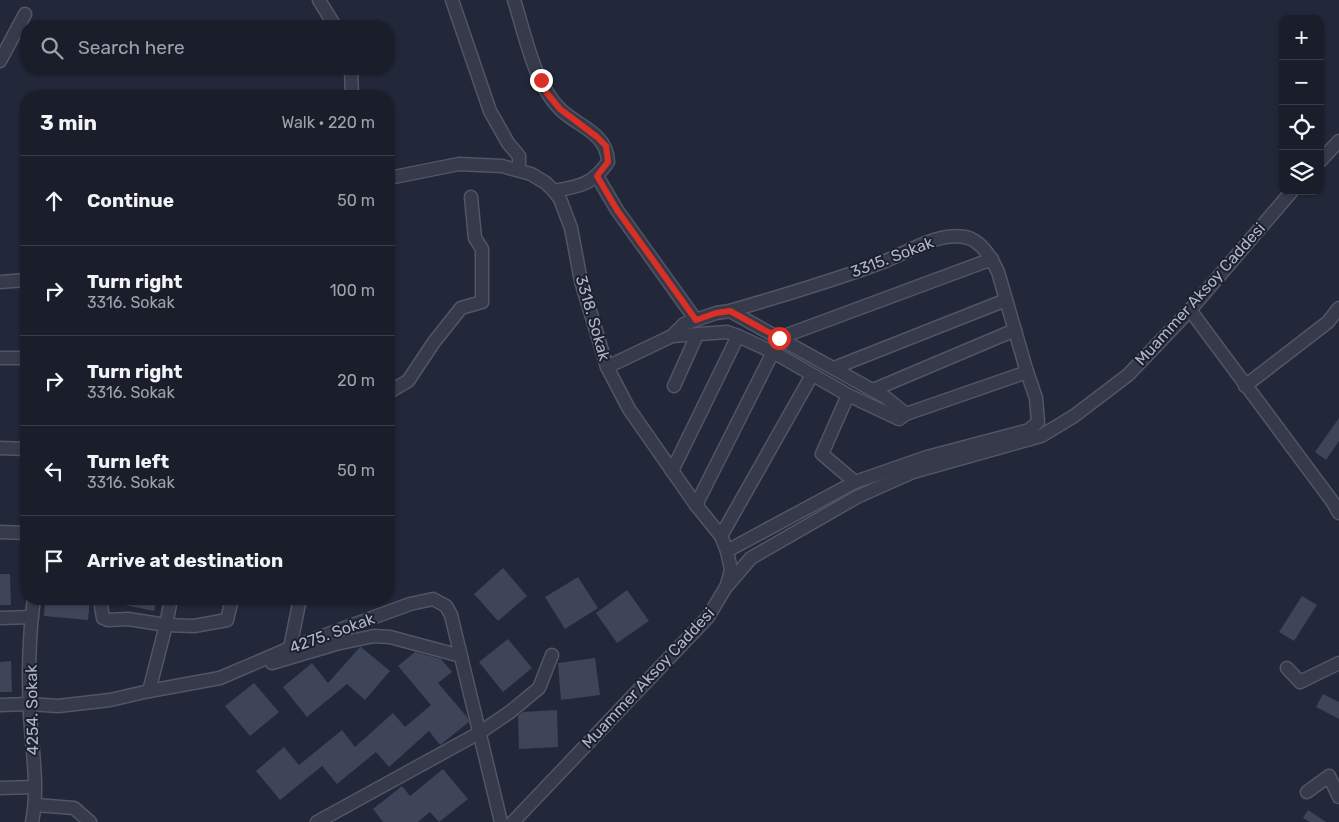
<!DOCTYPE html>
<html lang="en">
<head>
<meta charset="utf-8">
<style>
  body { margin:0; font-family:Rubik,sans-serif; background:#272b37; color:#f1f3f6 }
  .controls { position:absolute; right:15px; top:15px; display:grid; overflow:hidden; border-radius:10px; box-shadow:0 1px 4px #0004 }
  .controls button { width:45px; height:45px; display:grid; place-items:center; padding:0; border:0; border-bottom:1px solid #383c47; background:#1a1e2b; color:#f1f3f6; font:25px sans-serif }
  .stop { position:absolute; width:15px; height:15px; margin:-11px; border:4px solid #d93025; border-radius:50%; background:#fff }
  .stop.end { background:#d93025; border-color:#fff; box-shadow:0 1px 5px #0008 }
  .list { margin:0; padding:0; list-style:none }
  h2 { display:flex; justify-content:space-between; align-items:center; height:65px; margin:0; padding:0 20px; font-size:21px }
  h2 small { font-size:16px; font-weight:400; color:#9fa2a9 }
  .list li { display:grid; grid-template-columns:32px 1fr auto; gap:15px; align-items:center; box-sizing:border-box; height:90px; padding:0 20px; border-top:1px solid #383c47 }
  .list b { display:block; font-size:19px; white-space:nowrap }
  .list p { margin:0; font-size:16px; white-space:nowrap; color:#9fa2a9 }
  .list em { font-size:16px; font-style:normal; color:#9fa2a9 }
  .icon { flex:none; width:28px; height:28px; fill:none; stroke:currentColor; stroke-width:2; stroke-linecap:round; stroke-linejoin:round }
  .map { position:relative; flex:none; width:1339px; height:822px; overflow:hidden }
  .search { position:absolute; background:#1a1e2b; box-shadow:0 1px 4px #0004; left:20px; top:20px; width:375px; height:55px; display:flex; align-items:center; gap:12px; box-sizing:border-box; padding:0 18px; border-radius:20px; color:#9fa2a9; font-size:19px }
  .panel { position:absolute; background:#1a1e2b; box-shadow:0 1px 4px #0004; left:20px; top:90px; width:375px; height:515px; border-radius:20px }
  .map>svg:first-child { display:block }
  .building { fill:#3e4559 }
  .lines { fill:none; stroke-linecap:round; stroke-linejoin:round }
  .minor-casing { stroke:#515564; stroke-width:15 }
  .minor { stroke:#363a4a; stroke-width:12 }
  .route { stroke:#d93025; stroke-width:6 }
  .labels { text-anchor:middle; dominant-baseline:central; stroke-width:4; stroke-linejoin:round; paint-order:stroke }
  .street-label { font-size:16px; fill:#b1b5c6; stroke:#1b202e }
</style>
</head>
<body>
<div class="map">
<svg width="1339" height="822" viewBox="0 0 1339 822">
  <rect width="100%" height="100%" fill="#222839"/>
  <g class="building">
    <path d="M1339,418V441L1326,460L1315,452Z"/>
    <path d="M503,568L527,596L498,621L474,594Z"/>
    <path d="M0,574H10L11,605H0Z"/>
    <path d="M578,577L598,608L565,629L545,597Z"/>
    <path d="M627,590L649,621L617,643L596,613Z"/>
    <path d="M1302,596L1317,605L1294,641L1279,632Z"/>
    <path d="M45,599H90L88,620L44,616Z"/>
    <path d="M116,599H157L154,611L115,603Z"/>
    <path d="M508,639L532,668L503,692L479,662Z"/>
    <path d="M360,647H361L390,671L365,700L347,684L307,717L283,687L312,663L328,683Z"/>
    <path d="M415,652L441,659L452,672L438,683L467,717L469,722L440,745L429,731L389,767L376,752L337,784L322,766L280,800L256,771L284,747L299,765L342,730L355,747L393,713L405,727L431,705L398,666Z"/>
    <path d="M595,658L600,695L561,700L558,663Z"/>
    <path d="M11,661L12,692H0V662Z"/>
    <path d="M254,683L279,712L250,736L225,706Z"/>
    <path d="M1323,694L1339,702V719L1316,707Z"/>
    <path d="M557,710L558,747L519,749L518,716L523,712Z"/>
    <path d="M443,769L468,799L439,822L430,812L418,822H383L373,809L402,786L410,796Z"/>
    <path d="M1308,810L1326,822H1310L1303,818Z"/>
  </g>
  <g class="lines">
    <defs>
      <g id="minor">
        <path d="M319,0L335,26"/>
        <path d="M452,0L490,111L508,143L519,156V169"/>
        <path d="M514,0C525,34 534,84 561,110C579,127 607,133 608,162C592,185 580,186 554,191"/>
        <path d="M0,61L25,14"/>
        <path d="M351,69L352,96"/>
        <path d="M1320,161L1339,141"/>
        <path d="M597,176L617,210L696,320"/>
        <path d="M389,178L459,164L502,166L531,174L546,183L554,191L560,199L571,228L581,281L607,367L629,409L696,505L721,536L727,551L731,570L727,585"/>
        <path d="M0,282L26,280"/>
        <path d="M1190,310L1332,501L1339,513"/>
        <path d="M730,311C781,296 833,281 883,262C909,252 937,232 965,237C981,240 992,259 998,272L1027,372"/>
        <path d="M672,336L727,332L738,336L773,352L848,395L899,419L906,414L1027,372L1036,398L1038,422L1029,430L927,457L855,482"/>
        <path d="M779,338L992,259"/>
        <path d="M0,358H26"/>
        <path d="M607,367L672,336L684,324L716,313L730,311L885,397L906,414"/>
        <path d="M834,368L1006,300"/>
        <path d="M674,386L697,335"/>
        <path d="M1245,386L1328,322L1339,308"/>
        <path d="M873,390L1015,330"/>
        <path d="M389,392L408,381L434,342L461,308L482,302V249L475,238L471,197"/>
        <path d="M0,448L26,449"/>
        <path d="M672,471L738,336"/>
        <path d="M696,505L773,352"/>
        <path d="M0,532L26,533"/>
        <path d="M721,536L812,375"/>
        <path d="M727,551L855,482L822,454L848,395"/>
        <path d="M102,599L101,606L103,618L108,620L128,619L166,625L194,626L227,620L232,599"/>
        <path d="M0,618L32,617"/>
        <path d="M290,648L300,599"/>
        <path d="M272,663L336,644L374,636L390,637L461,656"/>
        <path d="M1287,668L1300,682L1339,663"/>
        <path d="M149,691L166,625L171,599"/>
        <path d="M0,705L29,704L58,706L110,700L149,691L220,678L290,648L410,604L433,599L446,606L451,615L501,822"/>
        <path d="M0,788L34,787"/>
        <path d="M1307,792L1329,776L1339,797"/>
        <path d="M36,805L74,808L90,822"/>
        <path d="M32,822C39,789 32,749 30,714C28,679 29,633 34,599"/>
        <path d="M317,822L479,733L510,712L539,688L552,655"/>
        <path d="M513,822L708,617L726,587L751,558L857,497L913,472L1041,436L1074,416L1128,375L1190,310L1292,191"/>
      </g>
    </defs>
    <use href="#minor" class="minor-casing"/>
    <use href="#minor" class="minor"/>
  </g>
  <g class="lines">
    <path class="route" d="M541,80L546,92L560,109L597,137L606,146L608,162L597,176L617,210L696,320L716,313L730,311L779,338"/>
  </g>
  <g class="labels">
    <g class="street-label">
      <text transform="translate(892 257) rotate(-21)">3315. Sokak</text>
      <text transform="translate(1200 294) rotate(-48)">Muammer Aksoy Caddesi</text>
      <text transform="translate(593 318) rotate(74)">3318. Sokak</text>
      <text transform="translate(332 633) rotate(-20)">4275. Sokak</text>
      <text transform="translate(648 678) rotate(-47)">Muammer Aksoy Caddesi</text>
      <text transform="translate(32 710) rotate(-91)">4254. Sokak</text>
    </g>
  </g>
</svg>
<div class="controls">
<button>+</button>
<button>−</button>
<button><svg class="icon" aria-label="locate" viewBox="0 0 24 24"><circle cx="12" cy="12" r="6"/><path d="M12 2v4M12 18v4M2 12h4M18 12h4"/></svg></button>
<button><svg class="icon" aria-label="layers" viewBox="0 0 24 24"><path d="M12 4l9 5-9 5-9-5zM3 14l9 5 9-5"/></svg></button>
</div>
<div class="stop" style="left:779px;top:338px"></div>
<div class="stop end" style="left:541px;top:80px"></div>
<div class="search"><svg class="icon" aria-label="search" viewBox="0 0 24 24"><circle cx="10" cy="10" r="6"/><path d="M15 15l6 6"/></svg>Search here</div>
<section class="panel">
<h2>3 min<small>Walk · 220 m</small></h2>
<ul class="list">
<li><svg class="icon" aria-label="ahead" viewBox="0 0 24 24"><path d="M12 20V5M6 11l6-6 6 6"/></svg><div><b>Continue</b></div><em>50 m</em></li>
<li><svg class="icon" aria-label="right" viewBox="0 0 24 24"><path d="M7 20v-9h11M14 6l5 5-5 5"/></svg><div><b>Turn right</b><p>3316. Sokak</p></div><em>100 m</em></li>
<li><svg class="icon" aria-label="right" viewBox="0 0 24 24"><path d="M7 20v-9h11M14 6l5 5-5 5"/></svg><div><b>Turn right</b><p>3316. Sokak</p></div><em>20 m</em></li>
<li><svg class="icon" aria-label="left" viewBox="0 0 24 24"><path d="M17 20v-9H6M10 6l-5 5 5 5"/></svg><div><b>Turn left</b><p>3316. Sokak</p></div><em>50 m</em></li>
<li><svg class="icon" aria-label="arrive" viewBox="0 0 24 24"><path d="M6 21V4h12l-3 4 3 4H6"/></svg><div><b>Arrive at destination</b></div></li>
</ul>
</section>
</div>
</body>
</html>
